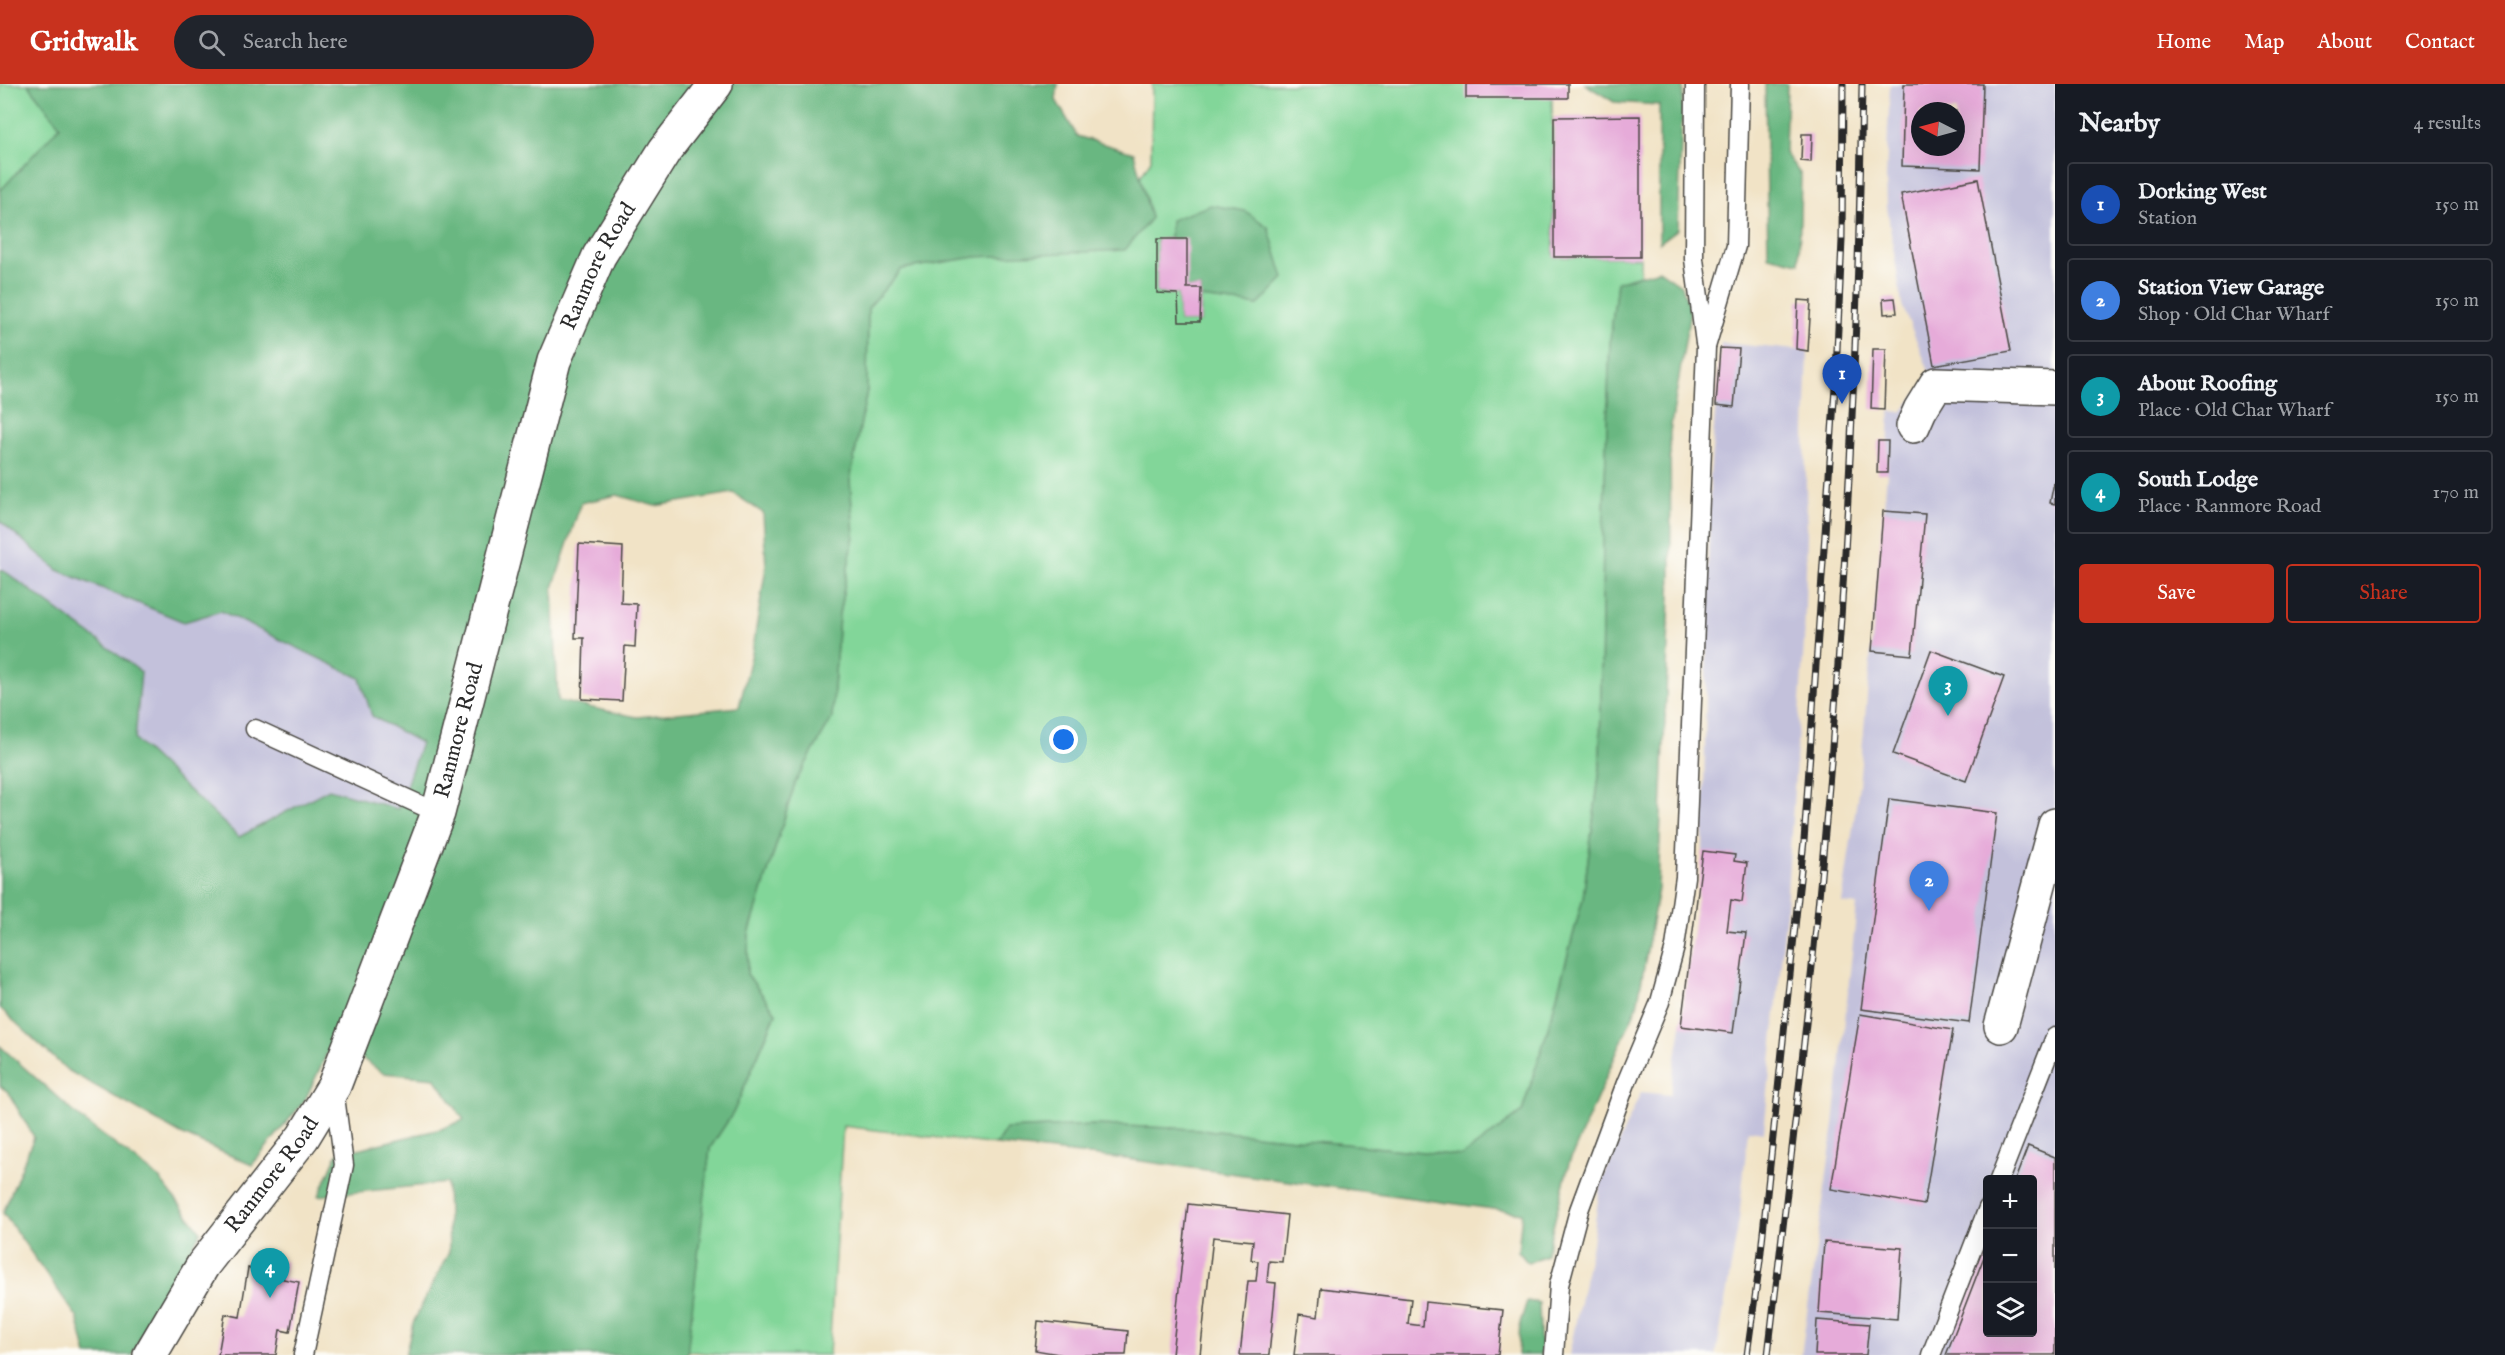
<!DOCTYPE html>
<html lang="en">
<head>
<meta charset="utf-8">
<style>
  body { margin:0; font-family:"IM FELL English",serif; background:#20242c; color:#f1f3f6 }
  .controls { position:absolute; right:18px; bottom:18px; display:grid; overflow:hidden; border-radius:6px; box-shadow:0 6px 24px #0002 }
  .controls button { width:54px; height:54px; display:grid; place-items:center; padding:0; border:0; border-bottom:2px solid #363941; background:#171b24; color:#f1f3f6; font:30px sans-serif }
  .compass { position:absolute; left:1911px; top:18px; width:54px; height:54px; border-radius:50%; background:#171b24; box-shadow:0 6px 24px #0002; rotate:276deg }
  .you { position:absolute; left:1064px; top:656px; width:21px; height:21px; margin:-15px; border:4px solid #fff; border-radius:50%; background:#1a73e8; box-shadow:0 0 0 9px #1a73e833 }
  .badge { display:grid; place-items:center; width:39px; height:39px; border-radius:50%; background:#c8321e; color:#fff; font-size:20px; font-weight:700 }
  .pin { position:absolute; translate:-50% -50px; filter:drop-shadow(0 2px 3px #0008) }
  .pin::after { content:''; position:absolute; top:32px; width:21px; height:18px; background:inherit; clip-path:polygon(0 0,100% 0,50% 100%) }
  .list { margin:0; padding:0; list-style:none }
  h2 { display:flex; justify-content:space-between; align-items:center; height:78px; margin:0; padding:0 24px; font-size:26px }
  h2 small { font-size:20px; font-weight:400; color:#9ea1a6 }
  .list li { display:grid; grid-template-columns:39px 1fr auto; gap:18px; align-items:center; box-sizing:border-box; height:84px; margin:0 12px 12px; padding:0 12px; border:2px solid #363941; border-radius:6px }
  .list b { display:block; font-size:22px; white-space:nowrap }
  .list p { margin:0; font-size:20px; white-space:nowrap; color:#9ea1a6 }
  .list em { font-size:20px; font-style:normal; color:#9ea1a6 }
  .actions { display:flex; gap:12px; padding:18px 24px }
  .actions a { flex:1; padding:14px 0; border:2px solid #c8321e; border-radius:6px; text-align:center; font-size:21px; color:#c8321e }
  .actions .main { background:#c8321e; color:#fff }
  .icon { flex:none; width:33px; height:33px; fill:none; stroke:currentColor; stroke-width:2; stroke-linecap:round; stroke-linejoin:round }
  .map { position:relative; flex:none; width:2055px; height:1271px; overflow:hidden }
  header { display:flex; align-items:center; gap:36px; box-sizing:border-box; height:84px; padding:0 30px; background:#c8321e; color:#fff }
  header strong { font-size:28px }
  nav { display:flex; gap:33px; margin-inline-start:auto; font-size:21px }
  .search { width:420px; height:54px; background:#20242c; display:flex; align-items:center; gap:15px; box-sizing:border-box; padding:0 21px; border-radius:33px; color:#9ea1a6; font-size:22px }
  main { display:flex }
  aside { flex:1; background:#171b24 }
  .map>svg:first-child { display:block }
  .industrial { fill:#c3c1db; fill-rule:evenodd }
  .green { fill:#82d699; stroke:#568062; stroke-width:1.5; fill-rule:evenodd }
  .forest { fill:#69b781; stroke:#4a7156; stroke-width:1.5; fill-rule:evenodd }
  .building { fill:#e6abd9; fill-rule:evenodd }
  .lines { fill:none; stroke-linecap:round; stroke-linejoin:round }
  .lane-casing { stroke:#494742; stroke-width:21 }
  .street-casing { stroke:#494742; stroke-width:36 }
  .secondary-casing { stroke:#494742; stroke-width:36 }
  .lane { stroke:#fff; stroke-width:18 }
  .street { stroke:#fff; stroke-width:33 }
  .secondary { stroke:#fff; stroke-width:33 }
  .rail-casing { stroke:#2b2b2b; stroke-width:7 }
  .rail { stroke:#fdfcf7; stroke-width:4.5; stroke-dasharray:14; stroke-linecap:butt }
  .labels { text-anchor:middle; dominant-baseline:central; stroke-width:4.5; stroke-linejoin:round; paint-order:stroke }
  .street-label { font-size:22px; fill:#2b2b2b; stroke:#fdfcf7 }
</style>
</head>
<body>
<header>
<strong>Gridwalk</strong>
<div class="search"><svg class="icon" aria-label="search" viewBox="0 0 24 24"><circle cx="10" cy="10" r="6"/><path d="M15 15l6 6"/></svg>Search here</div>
<nav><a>Home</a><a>Map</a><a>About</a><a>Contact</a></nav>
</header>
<main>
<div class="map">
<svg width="2055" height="1271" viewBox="0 0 2055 1271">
  <rect width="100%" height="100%" fill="#fdfcf7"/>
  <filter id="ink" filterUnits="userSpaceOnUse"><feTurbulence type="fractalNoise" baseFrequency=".0167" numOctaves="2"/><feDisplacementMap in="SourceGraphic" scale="12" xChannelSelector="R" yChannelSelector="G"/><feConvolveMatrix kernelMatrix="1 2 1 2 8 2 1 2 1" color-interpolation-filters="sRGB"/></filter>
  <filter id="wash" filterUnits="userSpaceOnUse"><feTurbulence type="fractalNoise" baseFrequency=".008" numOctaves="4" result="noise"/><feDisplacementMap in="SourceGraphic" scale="24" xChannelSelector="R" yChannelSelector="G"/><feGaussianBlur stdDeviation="1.35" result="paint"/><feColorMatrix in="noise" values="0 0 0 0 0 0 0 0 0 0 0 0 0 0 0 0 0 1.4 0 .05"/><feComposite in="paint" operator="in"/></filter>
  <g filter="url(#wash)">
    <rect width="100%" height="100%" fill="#f1e3c6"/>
    <g class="industrial">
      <path d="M1890,0H2055V1271H1801L1834,1040L1857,821L1842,819L1859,701L1887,389L1890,327L1902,328L1931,292L1902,221L1887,123L1886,93ZM1920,27H1956V63H1920ZM1988,1096H2032V1248H1988Z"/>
      <path d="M1721,259L1808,267L1805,347L1807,451L1804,559L1785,838L1764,1048L1748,1046L1739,1136L1716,1271H1569L1592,1160L1600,1101L1641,1008L1670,1011L1681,942L1703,767L1710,391Z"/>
      <path d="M0,437L58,486L184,538L221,527L360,594L372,632L421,658L398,725L329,705L239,753L135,656L140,588L7,489L0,486Z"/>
    </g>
    <g class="green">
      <path d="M0,0H28L61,42L0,107Z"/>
      <path d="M1152,0H1466L1552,14L1554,173H1640V191L1617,198L1610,257L1603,455L1600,685L1583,814L1550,938L1522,1028L1462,1072L1196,1045L1095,1041L1007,1045L996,1061L843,1042L829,1271H725L686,1267L710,1064L733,1029L776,930L747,890L749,850L795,699L832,634L839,530L854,452L850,397L867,306L868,224L902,185L975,173L1151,134L1140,93L1151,76ZM1268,143L1283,194L1258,221L1201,214L1200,238H1179L1178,210L1157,209V156Z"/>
    </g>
    <g class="forest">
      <path d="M28,0H1058L1056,16L1077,52L1134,69L1151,134L1125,166L975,173L902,185L868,224L867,306L850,396L854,452L839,530L832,634L795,699L749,850L747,890L776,929L733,1029L710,1064L687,1271H405L413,1239L449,1168L447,1099L319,1112L337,1070L441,1045L464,1036L435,994L383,989L334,955L305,1016L252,1081L181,1050L67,986L0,924V486L7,489L141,588L135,656L239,753L329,705L398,725L421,659L372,632L360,594L221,527L184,538L58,486L0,437V107L60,42ZM733,409L763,429L766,483L752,569L739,623L637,633L558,617L553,504L581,419L617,411L655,422Z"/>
      <path d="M1585,0H1683L1678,145L1659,159V21L1614,18Z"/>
      <path d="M1765,0H1787L1785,69L1801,91L1799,179L1768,172Z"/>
      <path d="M1211,121L1245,127L1268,143L1284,194L1258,221L1201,214V204H1187L1170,155L1171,136Z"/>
      <path d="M1659,186L1682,202L1690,227L1670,348L1671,489L1658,805L1637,922L1569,1079L1546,1171L1528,1179L1518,1167L1522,1129L1126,1075L996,1061L1006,1045L1095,1041L1196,1045L1462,1072L1522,1028L1550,938L1583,814L1600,685L1603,455L1610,257L1617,198Z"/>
      <path d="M0,962L84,1037L159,1094L201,1148L156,1220L132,1271H87L77,1233L3,1129L34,1053L8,1008L0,1002Z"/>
      <path d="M1527,1217L1539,1219L1541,1271H1518L1520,1239Z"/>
    </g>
    <g id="blocks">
      <g class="building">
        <rect x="1466" y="0" width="102" height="14"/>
        <path d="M1904,0H1983L1980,85L1902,82ZM1920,27H1956V63H1920Z"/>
        <path d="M1640,32V173H1554V33Z"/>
        <path d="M1802,50H1812L1811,78L1801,77Z"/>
        <path d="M1978,95L2011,267L1934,281L1901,110Z"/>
        <path d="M1157,155H1187V204H1201L1200,238H1179L1178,210L1157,209Z"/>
        <path d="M1895,214L1897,229L1884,230L1883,215Z"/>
        <path d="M1798,216L1811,217L1808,267L1796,265Z"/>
        <path d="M1720,264L1739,265L1734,323L1716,321Z"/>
        <path d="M1873,265H1886L1884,326L1871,325Z"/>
        <path d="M1878,357H1888L1887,389H1877Z"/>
        <path d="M2054,398H2055V420L2050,419Z"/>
        <path d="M1883,427L1925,430L1912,571L1872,567Z"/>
        <path d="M579,460L623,463L621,519L637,520L635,563L625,562L622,617L582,615L584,554H575Z"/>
        <path d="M1931,566L2004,593L1966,697L1893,670Z"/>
        <path d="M1889,715L1997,729L1969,939L1861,925Z"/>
        <path d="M1703,767L1735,771L1734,777L1747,779L1742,818L1731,816L1727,847L1746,849L1733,949L1681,942Z"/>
        <path d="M1860,930L1953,946L1924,1121L1831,1105Z"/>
        <path d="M2028,1062L2055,1073V1271H1946L1987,1165L1988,1248H2032V1096H2015Z"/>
        <path d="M1188,1120L1287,1131L1282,1178L1269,1177L1267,1198L1276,1199L1269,1271H1240L1248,1197H1256L1258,1177L1251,1176L1253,1157L1213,1153L1200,1271H1172Z"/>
        <path d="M1824,1158L1902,1164L1897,1235L1819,1229Z"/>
        <path d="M261,1173L286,1178L283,1195L299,1198L290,1248L280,1246L276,1271H218L225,1230L240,1233L248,1184L258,1186Z"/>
        <path d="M1321,1204L1411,1215L1408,1240L1423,1242L1425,1218L1503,1226L1498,1271H1294L1299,1230L1318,1233Z"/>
        <path d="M1817,1236L1869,1240L1866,1271H1815Z"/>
        <path d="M1038,1237L1128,1247L1126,1271H1064L1035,1266Z"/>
      </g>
    </g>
  </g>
  <g filter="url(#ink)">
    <use href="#blocks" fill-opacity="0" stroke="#494742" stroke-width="1.5"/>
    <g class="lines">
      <defs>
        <g id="lane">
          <path d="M1695,0L1694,175L1705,259"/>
          <path d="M255,645L438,729"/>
          <path d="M1999,1096L2055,953"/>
          <path d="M303,1271L344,1081L334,1005"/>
          <path d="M1554,1271L1559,1201L1579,1126L1626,999L1660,918L1675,863L1685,793L1706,263L1736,162L1740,0"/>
          <path d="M1931,1271L1988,1124"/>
        </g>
        <g id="street">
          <path d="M1913,342L1920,326L1936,300L2055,304"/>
          <path d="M2001,942L2055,741"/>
        </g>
        <g id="secondary">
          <path id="s1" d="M150,1271L203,1181L303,1053L334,1002L438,729L554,277L599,172L665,66L716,0"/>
        </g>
      </defs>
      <use href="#lane" class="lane-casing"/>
      <use href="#street" class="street-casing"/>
      <use href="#secondary" class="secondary-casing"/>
      <use href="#lane" class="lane"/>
      <use href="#street" class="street"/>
      <use href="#secondary" class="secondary"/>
      <defs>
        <g id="rail">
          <path d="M1747,1271L1760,1177L1804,757L1836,288L1842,156L1843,0"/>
          <path d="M1768,1271C1791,1074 1815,877 1831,678C1848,453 1859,226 1862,0"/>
        </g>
      </defs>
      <use href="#rail" class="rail-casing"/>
      <use href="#rail" class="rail"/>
    </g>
  </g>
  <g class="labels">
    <g class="street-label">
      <text stroke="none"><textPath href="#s1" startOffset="1190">Ranmore Road</textPath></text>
      <text stroke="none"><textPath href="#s1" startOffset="704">Ranmore Road</textPath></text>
      <text stroke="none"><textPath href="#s1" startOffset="218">Ranmore Road</textPath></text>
    </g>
  </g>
</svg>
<div class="controls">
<button>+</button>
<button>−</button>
<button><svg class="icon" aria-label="layers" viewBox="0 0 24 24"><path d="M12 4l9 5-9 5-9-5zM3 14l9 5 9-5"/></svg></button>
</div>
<svg class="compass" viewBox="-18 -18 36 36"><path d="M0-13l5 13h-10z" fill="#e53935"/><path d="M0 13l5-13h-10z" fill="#9ea1a6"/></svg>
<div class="you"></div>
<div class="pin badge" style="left:1842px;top:320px;background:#1a4fb4">1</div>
<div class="pin badge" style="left:1929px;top:827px;background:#3f7fe0">2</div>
<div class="pin badge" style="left:1948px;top:632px;background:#0f9aa8">3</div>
<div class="pin badge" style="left:270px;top:1214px;background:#0f9aa8">4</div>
</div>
<aside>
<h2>Nearby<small>4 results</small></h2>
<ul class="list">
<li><span class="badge" style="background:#1a4fb4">1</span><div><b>Dorking West</b><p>Station</p></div><em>150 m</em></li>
<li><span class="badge" style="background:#3f7fe0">2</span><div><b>Station View Garage</b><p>Shop · Old Char Wharf</p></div><em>150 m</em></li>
<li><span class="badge" style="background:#0f9aa8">3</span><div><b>About Roofing</b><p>Place · Old Char Wharf</p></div><em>150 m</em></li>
<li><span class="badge" style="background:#0f9aa8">4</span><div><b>South Lodge</b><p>Place · Ranmore Road</p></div><em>170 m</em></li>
</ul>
<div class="actions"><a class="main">Save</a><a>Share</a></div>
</aside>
</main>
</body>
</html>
